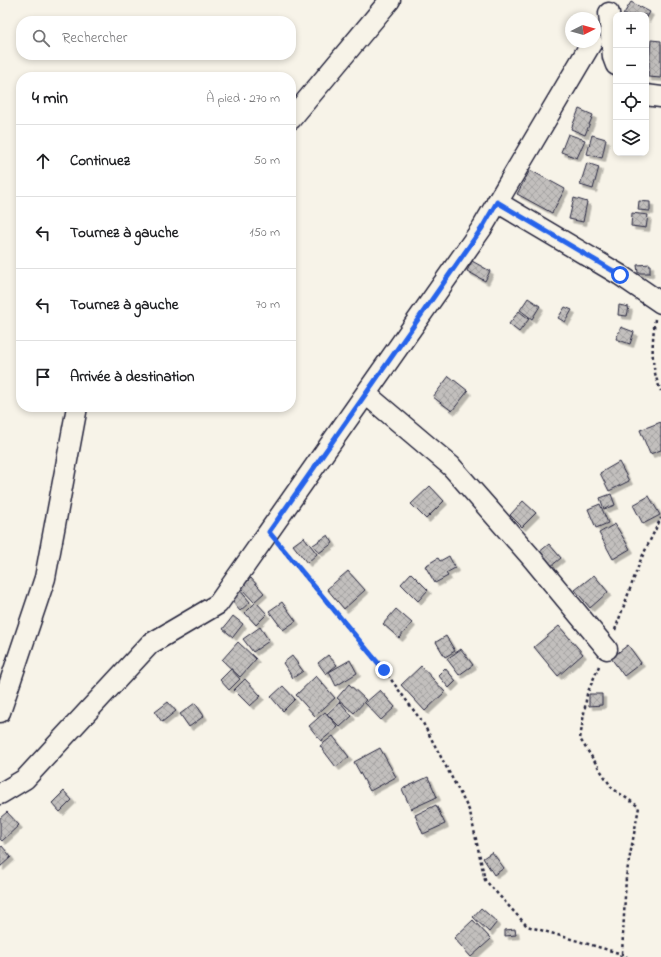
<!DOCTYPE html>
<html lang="fr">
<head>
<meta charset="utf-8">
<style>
  body { margin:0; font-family:"Indie Flower",sans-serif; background:#f6f6f6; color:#202124 }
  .controls { position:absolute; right:12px; top:12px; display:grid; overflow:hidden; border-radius:8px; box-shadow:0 2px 6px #0003 }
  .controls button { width:36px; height:36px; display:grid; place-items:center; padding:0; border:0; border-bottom:1px solid #e0e0e0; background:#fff; color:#202124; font:20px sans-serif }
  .compass { position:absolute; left:565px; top:12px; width:36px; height:36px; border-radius:50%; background:#fff; box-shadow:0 2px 6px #0003; rotate:84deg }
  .stop { position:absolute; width:12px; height:12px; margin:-9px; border:3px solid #2563eb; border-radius:50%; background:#fff }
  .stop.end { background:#2563eb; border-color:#fff; box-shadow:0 1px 4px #0008 }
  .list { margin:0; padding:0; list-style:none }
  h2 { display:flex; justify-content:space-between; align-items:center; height:52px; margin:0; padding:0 16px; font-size:17px }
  h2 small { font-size:13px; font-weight:400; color:#757577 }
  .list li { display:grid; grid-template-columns:26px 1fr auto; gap:12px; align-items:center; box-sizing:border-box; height:72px; padding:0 16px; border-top:1px solid #e0e0e0 }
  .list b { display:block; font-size:15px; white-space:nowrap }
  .list em { font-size:13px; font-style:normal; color:#757577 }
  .icon { flex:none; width:22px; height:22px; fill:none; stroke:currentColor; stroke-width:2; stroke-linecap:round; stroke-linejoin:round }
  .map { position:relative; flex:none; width:661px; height:957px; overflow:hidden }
  .search { position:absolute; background:#fff; box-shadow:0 2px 6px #0003; left:16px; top:16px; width:280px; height:44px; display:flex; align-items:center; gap:10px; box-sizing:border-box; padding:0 14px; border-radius:16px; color:#757577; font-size:15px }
  .panel { position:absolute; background:#fff; box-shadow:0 2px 6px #0003; left:16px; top:72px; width:280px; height:340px; border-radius:16px }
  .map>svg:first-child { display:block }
  .building { fill:url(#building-cross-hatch); stroke:#22223b; filter:url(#shadow) }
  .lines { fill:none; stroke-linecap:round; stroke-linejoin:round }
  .street-casing { stroke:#22223b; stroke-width:23 }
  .path { stroke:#22223b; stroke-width:2.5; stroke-dasharray:3 3; stroke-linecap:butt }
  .street { stroke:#f7f3e8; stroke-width:20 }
  .route { stroke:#2563eb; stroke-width:5 }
</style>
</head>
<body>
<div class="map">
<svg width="661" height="957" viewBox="0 0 661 957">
  <defs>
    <pattern id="building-cross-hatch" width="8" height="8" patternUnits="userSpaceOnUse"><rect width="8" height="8" fill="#c2bfbd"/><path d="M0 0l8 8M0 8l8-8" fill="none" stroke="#a6a4a3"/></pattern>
    <filter id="shadow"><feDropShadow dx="3.5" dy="3.5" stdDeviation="0" flood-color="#0004"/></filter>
  </defs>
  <rect width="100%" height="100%" fill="#f7f3e8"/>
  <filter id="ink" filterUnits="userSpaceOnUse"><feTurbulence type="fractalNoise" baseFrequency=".025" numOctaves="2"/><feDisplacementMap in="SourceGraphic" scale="8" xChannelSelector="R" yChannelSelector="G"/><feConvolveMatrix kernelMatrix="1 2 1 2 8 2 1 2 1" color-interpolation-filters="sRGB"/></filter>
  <g filter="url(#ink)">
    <g class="building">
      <path d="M631,2L650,12L646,19V15H623Z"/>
      <path d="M651,40L661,41V78L648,77Z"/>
      <path d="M579,109L593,115L585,135L571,129Z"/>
      <path d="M568,134L585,140L577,158L561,152Z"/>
      <path d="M592,135L606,139L602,158L587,154Z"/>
      <path d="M587,163L599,167L593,189L580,185Z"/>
      <path d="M530,170L565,189L552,213L517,194Z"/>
      <path d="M574,198L587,202L583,222L569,219Z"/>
      <path d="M639,201L650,202V211L638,210Z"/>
      <path d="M632,213L648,215L646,228L631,226Z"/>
      <path d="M472,261L490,271L485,281L467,271Z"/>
      <path d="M650,264V273H638L637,265Z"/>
      <path d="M528,298L540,306L532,319L520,310Z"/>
      <path d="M619,305L629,307L627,316L618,315Z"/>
      <path d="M565,307L572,310L565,322L558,318Z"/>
      <path d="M519,311L529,319L519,332L509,324Z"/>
      <path d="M621,327L634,332L630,344L616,339Z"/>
      <path d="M449,376L468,391L452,411L433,397Z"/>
      <path d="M661,422V450L650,454L640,430Z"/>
      <path d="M619,462L629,481L609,491L600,473Z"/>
      <path d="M430,486L444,501L426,519L411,504Z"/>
      <path d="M611,494L615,505L604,509L600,498Z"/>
      <path d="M649,496L660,515L643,524L633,505Z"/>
      <path d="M523,501L536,513L522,527L510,515Z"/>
      <path d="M600,504L608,523L596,528L588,509Z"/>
      <path d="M615,524L630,549L613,559L599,533Z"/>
      <path d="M328,535L333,543L319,553L313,545Z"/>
      <path d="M304,537L317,554L307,563L293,545Z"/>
      <path d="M549,544L561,558L550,567L538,553Z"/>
      <path d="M449,556L455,568L446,573L448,576L435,583L425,566L438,558L440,561Z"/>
      <path d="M348,571L365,590L344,609L327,589Z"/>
      <path d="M411,573L428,590L418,601L401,584Z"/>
      <path d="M594,575L608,592L590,608L575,590Z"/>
      <path d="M251,578L264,593L254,602L240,587Z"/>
      <path d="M239,589L250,602L240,611L229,598Z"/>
      <path d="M256,602L267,614L256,625L245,613Z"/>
      <path d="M282,602L296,621L283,630L269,611Z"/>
      <path d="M396,609L412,623L399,638L383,624Z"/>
      <path d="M233,616L243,624L233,637L223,629Z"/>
      <path d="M559,626L583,654L558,676L534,647Z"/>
      <path d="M260,627L269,641L253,652L243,639Z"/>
      <path d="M446,636L455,651L445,657L436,642Z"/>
      <path d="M238,642L256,659L240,677L222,660Z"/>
      <path d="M628,645L641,663L624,676L611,658Z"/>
      <path d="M461,649L473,665L459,675L447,659Z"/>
      <path d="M328,655L337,665L326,674L318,663Z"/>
      <path d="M292,656L303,671L293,678L283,663Z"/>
      <path d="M350,660L357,673L336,686L329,672Z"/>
      <path d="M421,666L445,692L425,711L401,685Z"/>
      <path d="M445,668L456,681L449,688L438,675Z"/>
      <path d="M231,669L240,679L229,690L220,680Z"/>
      <path d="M316,676L335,698L315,716L296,695Z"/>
      <path d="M245,679L261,696L250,706L234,690Z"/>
      <path d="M349,684L366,700L354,713L337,698Z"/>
      <path d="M283,686L295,699L283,711L271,697Z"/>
      <path d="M380,690L395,707L381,720L365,703Z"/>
      <path d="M589,694H602V705L589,706Z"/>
      <path d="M168,702L176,711L162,722L155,712Z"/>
      <path d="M340,702L352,716L340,727L327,714Z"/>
      <path d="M195,703L204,716L189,727L180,714Z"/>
      <path d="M325,712L338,727L321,741L309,726Z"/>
      <path d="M333,736L349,757L336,767L320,746Z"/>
      <path d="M380,748L396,777L370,791L354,762Z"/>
      <path d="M428,777L437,797L411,809L402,789Z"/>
      <path d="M64,791L72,800L60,812L52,803Z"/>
      <path d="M436,805L445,824L423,834L415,815Z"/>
      <path d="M7,812L19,825L2,841L0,839V818Z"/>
      <path d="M2,846L11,857L0,867V848Z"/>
      <path d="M492,852L504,868L494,875L483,858Z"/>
      <path d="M481,908L497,922L489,932L473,917Z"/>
      <path d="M473,920L491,939L471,957L454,938Z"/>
      <path d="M515,929L516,935L505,936V930Z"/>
    </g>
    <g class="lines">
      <defs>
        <g id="street">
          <path d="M609,13L613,57L616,65"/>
          <path d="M646,95L661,97"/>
          <path d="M291,119L390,0"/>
          <path d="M497,202L620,275L661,303"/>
          <path d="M366,394L451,466L531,557L607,649"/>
          <path d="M0,712L45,578L77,407"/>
          <path d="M0,794L25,779L150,644L218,604L482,228L592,42"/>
        </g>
      </defs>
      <use href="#street" class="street-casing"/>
      <g class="path">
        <path d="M655,319C652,345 650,366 661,391"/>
        <path d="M280,546L384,670L423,723L470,812L485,880L527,926L622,954L627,957"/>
        <path d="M615,630L641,559L661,518"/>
        <path d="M599,666L587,694L580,739L612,788L639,807L626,877L622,954L620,957"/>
      </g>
      <use href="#street" class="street"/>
    </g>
  </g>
  <g class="lines" filter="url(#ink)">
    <path class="route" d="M384,670L269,532L482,228L497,202L620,275"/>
  </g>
</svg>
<div class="controls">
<button>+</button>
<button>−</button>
<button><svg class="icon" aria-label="locate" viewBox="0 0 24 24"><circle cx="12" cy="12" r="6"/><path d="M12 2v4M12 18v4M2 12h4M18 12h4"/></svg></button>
<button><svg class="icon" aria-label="layers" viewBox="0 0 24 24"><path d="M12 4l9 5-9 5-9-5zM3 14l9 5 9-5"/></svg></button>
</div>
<svg class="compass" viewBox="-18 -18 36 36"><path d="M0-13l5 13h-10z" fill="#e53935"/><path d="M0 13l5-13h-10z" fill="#757577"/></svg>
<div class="stop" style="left:620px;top:275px"></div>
<div class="stop end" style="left:384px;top:670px"></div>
<div class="search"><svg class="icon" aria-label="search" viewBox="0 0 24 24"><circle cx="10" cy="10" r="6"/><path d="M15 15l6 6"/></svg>Rechercher</div>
<section class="panel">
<h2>4 min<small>À pied · 270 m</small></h2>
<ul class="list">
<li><svg class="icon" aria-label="ahead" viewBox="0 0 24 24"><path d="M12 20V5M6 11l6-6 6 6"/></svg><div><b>Continuez</b></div><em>50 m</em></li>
<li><svg class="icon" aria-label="left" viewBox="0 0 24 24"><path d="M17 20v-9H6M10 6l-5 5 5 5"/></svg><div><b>Tournez à gauche</b></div><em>150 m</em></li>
<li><svg class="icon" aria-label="left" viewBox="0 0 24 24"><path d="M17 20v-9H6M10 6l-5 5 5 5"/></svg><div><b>Tournez à gauche</b></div><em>70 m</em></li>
<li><svg class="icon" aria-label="arrive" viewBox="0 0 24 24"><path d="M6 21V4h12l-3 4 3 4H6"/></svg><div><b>Arrivée à destination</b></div></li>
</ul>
</section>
</div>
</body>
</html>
